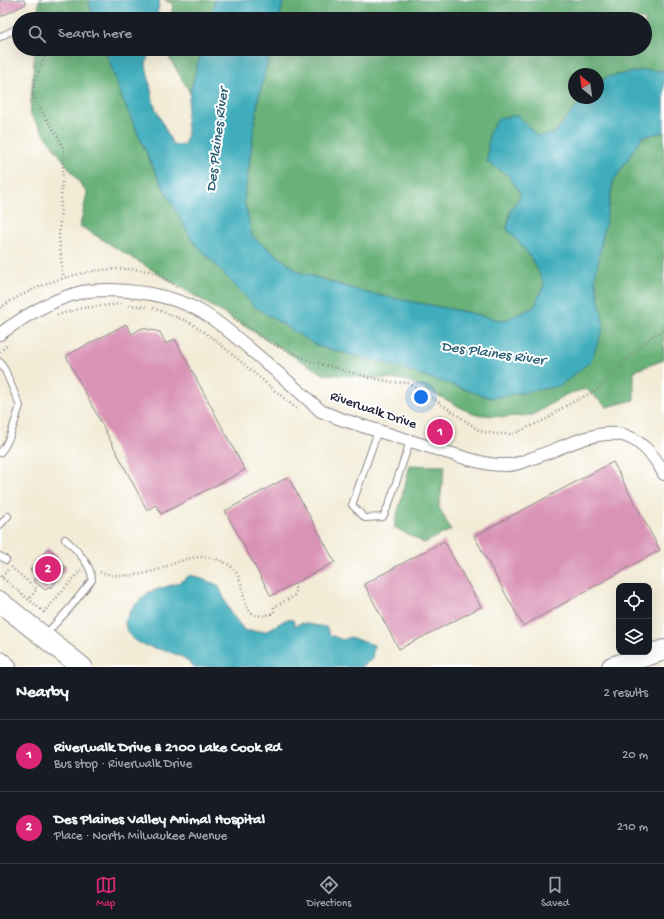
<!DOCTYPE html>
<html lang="en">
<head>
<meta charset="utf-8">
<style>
  body { margin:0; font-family:"Gochi Hand",sans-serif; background:#242831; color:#f1f3f6 }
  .controls { position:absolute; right:12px; bottom:12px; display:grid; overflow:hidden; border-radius:8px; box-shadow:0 4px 16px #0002 }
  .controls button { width:36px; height:36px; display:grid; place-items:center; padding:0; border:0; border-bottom:1px solid #363941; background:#171b24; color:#f1f3f6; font:20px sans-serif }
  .compass { position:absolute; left:568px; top:68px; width:36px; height:36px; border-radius:50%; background:#171b24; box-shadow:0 4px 16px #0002; rotate:331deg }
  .you { position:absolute; left:421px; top:397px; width:14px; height:14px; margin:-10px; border:3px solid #fff; border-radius:50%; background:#1a73e8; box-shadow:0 0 0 6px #1a73e833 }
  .badge { display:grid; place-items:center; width:26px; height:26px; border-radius:50%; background:#db2777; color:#fff; font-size:13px; font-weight:700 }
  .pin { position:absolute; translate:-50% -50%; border:2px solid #fff; box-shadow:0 1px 4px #0006 }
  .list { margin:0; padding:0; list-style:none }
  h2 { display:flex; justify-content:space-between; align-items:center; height:52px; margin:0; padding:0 16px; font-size:17px }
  h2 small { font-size:13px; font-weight:400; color:#9ea1a6 }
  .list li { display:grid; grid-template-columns:26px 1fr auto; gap:12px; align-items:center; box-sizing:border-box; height:72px; padding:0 16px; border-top:1px solid #363941 }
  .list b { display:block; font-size:15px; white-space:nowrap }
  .list p { margin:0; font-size:13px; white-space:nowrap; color:#9ea1a6 }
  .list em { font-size:13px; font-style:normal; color:#9ea1a6 }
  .icon { flex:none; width:22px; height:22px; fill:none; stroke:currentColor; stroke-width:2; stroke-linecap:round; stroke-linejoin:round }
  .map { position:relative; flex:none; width:664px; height:667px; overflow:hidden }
  .search { position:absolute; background:#171b24; box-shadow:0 4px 16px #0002; left:12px; right:12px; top:12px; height:44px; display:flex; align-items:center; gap:10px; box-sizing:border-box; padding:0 14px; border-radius:22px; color:#9ea1a6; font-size:15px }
  .sheet { height:196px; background:#171b24 }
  nav { display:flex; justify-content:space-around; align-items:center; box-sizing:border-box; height:56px; border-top:1px solid #363941; background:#171b24; font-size:11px; color:#9ea1a6 }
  nav a { display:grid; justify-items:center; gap:2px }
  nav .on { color:#db2777 }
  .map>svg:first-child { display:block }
  .forest { fill:#68b178; stroke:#456a5a }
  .water { fill:#3fadbc; stroke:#30687c }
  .building { fill:#d993b5 }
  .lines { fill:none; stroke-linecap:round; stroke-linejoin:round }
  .lane-casing { stroke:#8a8688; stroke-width:8 }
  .street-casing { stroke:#8a8688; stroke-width:14 }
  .primary-casing { stroke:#8a8688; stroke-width:22 }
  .path { stroke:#8a8688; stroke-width:2.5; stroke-dasharray:1 3; stroke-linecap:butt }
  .lane { stroke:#fff; stroke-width:6 }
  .street { stroke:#fff; stroke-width:12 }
  .primary { stroke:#fff; stroke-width:20 }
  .labels { text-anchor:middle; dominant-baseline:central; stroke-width:4; stroke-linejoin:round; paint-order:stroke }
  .street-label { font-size:14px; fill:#22223b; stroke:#fff }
  .water-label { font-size:15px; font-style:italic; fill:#2f6175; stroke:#fff }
</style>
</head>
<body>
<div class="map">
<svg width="664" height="667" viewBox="0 0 664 667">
  <rect width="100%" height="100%" fill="#fff"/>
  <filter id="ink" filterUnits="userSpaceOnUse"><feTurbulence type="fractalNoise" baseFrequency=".025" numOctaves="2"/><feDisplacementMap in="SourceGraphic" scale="8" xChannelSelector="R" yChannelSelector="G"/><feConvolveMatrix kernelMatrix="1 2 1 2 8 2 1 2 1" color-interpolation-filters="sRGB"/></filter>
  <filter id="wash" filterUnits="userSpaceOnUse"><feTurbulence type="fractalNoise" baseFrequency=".012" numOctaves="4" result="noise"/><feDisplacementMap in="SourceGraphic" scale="16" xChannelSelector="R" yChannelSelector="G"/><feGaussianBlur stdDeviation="0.9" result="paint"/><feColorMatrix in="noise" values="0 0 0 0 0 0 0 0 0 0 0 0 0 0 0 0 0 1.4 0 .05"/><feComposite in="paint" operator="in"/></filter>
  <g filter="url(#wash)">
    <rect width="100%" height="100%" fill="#f2ebd5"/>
    <g class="forest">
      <path d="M39,0H88L94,19H38Z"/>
      <path d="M164,0H215L210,19H171L173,4Z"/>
      <path d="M284,0H664V71L644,70L607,77L598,83V74H574V98H583L554,134L538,136L487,162L508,175L521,194L511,210L507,229L522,246L537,266L544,285L534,307L503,321L471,313L367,293L299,272L252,236L244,200L258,100L271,49H645V19H279Z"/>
      <path d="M35,49H105L122,98L156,174L192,240L317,346L388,364L604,326L595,279L613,182L642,137L664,132V360L634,371V400L607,407L586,389L567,394L533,415L504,417L473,414L441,397L405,380L323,374L80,226L87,193L30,114Z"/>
      <path d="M166,49H202L190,93L166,52Z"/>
      <path d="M410,465L445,466L439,507L451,530L424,543L394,527Z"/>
    </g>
    <g class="water">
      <path d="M88,0H160L156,19H95Z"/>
      <path d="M215,0H284L279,19H210Z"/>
      <path d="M105,49H149L146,65L154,105L173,145H184C190,131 185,124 187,111C190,90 196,69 202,49H271L258,100L244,200L252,236L299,272L367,293L471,313L503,321L534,307L544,285C535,261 525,248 507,229L511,210L521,194L508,175L487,162L489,133L499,118L518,115L537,136L554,134L583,98H598V83L607,77L644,70L664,71V132L642,137L613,182L595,279L604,326L591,361L560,386L491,398L388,364L317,346L255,307L192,240L156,174L122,98Z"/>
      <path d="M191,575L218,585L231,613L245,631H266L287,619L293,620L295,626L301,623L326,627L330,635L343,640L350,637L374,645L372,659L362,667H194C178,645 137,653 127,631C126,629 125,625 125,622L131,609L149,592L178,583Z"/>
    </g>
    <g id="blocks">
      <g class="building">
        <path d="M0,0H24L26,4L0,17Z"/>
        <path d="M126,324L132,334L142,328L160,332L166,344L175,339L245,470L161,514L156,505L147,510L66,356Z"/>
        <path d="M613,462L660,550L523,626L474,536Z"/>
        <path d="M288,477L335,562L271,596L225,511Z"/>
        <path d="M444,541L481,607L399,649L364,584Z"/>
        <path d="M48,548L58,556L55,559L67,568L51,588L49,586L46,590L33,581L36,577L35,576L36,574L30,570Z"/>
      </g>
    </g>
  </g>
  <g filter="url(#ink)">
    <use href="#blocks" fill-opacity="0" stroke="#8a8688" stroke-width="1"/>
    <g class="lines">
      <defs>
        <g id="lane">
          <path d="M0,37L19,27"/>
          <path d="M0,362L5,370L20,406C14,422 11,440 0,453"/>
          <path d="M378,431L352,505L365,518L383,517L389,504L410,441"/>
          <path d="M0,525L8,516"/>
          <path d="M0,556L6,560"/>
          <path d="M45,635L69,609L92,580C92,565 76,549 65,539"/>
        </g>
        <path id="street" d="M0,334C23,317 49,301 78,293C88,290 99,290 111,290C142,291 174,296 202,312C219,322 235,336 250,349C274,369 298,390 321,411L338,418C371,429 405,439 439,450C460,456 485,466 507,465C515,465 523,462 530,459C556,451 590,431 617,434C638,436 655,456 664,474"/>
        <g id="primary">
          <path d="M0,602L82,667"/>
          <path d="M0,662L6,667"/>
          <path d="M612,667L664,650"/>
        </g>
      </defs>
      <use href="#lane" class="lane-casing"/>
      <use href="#street" class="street-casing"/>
      <use href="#primary" class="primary-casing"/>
      <g class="path">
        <path d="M40,0L45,19"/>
        <path d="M47,49L41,67L35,80L33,90L36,103L57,135L64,149L59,238L62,269L64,278"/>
        <path d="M129,305L148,307"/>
        <path d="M0,308C41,280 104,261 153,272C163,275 170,283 179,288"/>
        <path d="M153,308L189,322L214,339L298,410"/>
        <path d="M57,315L82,308L121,304"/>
        <path d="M234,318L273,344L311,361L367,377L392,382L408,383L434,399L480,431L495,434H513L549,418L557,411L569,404L595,391L610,378L633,354L654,335L664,330"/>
        <path d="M0,352L7,345"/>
        <path d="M11,567L37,589L28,600"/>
        <path d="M100,572C117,578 140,576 157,570C179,562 195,552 219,560C228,563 236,569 239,578C247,598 241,624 274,613V607L294,596L296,589L293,584"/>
        <path d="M0,576L44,612L81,570"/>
        <path d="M2,577L9,568"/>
      </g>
      <use href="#lane" class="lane"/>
      <use href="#street" class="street"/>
      <use href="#primary" class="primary"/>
    </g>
  </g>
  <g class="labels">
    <g class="street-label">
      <text transform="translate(373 411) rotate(19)">Riverwalk Drive</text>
    </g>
    <g class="water-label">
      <text transform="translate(218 140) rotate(-83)">Des Plaines River</text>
      <text transform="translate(493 354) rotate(8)">Des Plaines River</text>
    </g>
  </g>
</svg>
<div class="controls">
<button><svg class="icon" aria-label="locate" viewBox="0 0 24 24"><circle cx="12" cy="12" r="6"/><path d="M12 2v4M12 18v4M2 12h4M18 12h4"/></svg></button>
<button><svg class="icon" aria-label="layers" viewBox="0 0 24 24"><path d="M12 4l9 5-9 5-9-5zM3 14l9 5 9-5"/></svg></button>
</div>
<svg class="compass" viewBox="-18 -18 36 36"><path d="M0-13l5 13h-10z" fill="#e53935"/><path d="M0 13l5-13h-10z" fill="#9ea1a6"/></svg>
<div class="you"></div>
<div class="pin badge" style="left:440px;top:432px">1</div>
<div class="pin badge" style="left:48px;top:569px">2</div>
<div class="search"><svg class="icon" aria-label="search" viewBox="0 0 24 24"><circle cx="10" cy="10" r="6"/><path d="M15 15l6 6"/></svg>Search here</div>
</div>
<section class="sheet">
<h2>Nearby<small>2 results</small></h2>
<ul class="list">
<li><span class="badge">1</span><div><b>Riverwalk Drive &amp; 2100 Lake Cook Rd</b><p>Bus stop · Riverwalk Drive</p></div><em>20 m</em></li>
<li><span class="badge">2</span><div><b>Des Plaines Valley Animal Hospital</b><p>Place · North Milwaukee Avenue</p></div><em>210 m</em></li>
</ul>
</section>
<nav>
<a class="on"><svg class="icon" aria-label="map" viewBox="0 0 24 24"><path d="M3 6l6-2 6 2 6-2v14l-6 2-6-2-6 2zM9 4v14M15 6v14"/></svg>Map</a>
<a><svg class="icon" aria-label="directions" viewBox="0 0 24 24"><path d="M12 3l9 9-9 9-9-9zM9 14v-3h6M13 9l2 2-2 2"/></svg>Directions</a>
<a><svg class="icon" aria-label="saved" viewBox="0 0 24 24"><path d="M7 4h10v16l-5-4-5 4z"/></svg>Saved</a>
</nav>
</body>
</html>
